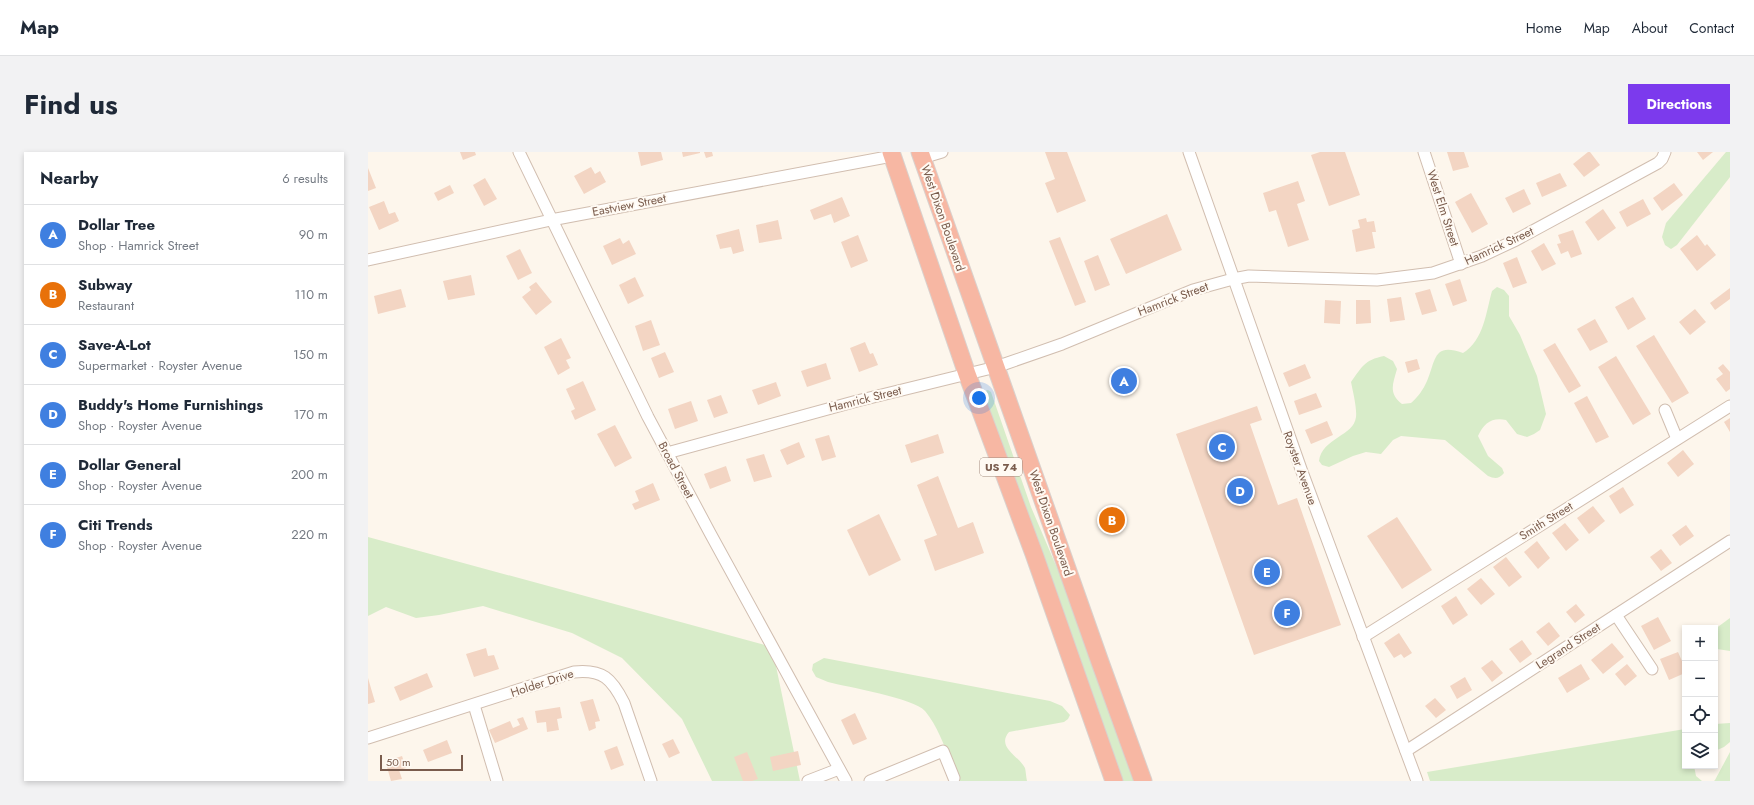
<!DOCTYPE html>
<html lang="en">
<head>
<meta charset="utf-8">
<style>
  body { margin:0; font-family:Jost,sans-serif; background:#f2f2f3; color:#1f2937 }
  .controls { position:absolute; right:12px; bottom:12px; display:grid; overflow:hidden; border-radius:0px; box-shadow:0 2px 6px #0003 }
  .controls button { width:36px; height:36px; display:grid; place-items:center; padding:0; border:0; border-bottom:1px solid #e0e1e3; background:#fff; color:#1f2937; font:20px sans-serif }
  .scale { position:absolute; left:12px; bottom:10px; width:83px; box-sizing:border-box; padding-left:4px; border:2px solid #7a5c4d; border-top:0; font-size:11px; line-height:14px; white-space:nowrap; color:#7a5c4d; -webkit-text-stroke:3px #fffaf3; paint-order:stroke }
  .you { position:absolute; left:611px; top:246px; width:14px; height:14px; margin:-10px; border:3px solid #fff; border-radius:50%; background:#1a73e8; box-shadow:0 0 0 6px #1a73e833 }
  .badge { display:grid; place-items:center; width:26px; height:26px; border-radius:50%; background:#7c3aed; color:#fff; font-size:13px; font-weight:700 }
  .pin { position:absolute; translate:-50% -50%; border:2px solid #fff; box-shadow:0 1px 4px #0006 }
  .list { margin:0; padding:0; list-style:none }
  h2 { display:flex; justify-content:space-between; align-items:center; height:52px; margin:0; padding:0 16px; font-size:17px }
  h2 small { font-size:13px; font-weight:400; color:#747a83 }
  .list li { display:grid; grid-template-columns:26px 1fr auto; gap:12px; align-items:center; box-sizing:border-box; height:60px; padding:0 16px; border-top:1px solid #e0e1e3 }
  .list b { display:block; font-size:15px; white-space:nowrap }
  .list p { margin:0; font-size:13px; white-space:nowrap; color:#747a83 }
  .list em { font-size:13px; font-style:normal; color:#747a83 }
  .icon { flex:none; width:22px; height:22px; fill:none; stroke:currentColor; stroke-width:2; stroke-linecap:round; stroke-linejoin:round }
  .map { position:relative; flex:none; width:1362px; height:629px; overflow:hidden; border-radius:0px }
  header { display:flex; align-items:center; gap:24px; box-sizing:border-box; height:56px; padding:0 20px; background:#fff; border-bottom:1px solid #e0e1e3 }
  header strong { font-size:19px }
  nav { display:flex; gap:22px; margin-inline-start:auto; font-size:14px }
  .intro { display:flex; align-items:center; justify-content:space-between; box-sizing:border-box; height:96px; padding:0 24px }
  h1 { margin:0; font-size:28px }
  .button { padding:10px 18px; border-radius:0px; background:#7c3aed; color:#fff; font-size:14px; font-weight:700 }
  main { display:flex; gap:24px; padding:0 24px }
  aside { flex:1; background:#fff; border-radius:0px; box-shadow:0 2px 6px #0003 }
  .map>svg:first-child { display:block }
  .green { fill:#d8ecc9 }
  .building { fill:#f3d5c3 }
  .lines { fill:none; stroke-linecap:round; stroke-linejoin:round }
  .minor-casing { stroke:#d1beb0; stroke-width:13 }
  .highway-casing { stroke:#dad1cd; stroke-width:19 }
  .minor { stroke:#fff; stroke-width:11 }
  .highway { stroke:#f7b7a3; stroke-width:17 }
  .labels { text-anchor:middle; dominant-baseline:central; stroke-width:4; stroke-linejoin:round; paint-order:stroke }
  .shield { fill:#fffaf3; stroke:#a28b7f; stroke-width:1 }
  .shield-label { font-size:11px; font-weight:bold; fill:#7a5c4d }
  .street-label { font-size:12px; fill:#7a5c4d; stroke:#fffaf3 }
</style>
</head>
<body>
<header>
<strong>Map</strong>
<nav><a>Home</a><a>Map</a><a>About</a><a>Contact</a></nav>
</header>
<div class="intro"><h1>Find us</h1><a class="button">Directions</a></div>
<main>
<aside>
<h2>Nearby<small>6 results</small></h2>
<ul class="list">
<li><span class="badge" style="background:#3f7fe0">A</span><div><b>Dollar Tree</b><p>Shop · Hamrick Street</p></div><em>90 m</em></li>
<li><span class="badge" style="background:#e8710a">B</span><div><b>Subway</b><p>Restaurant</p></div><em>110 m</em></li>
<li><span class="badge" style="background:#3f7fe0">C</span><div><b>Save-A-Lot</b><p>Supermarket · Royster Avenue</p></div><em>150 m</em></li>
<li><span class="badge" style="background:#3f7fe0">D</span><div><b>Buddy's Home Furnishings</b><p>Shop · Royster Avenue</p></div><em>170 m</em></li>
<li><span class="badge" style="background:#3f7fe0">E</span><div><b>Dollar General</b><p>Shop · Royster Avenue</p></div><em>200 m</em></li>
<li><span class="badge" style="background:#3f7fe0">F</span><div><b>Citi Trends</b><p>Shop · Royster Avenue</p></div><em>220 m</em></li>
</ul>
</aside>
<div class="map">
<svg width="1362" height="629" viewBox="0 0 1362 629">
  <rect width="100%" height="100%" fill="#fdf6ec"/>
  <g class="green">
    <path d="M1358,0H1362V25L1309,93L1303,97L1297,93L1294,85L1298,71Z"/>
    <path d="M1129,135L1136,138L1141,144V164L1152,183L1169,224L1178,262L1172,278L1166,282L1159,285L1149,282L1138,268C1124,265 1116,271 1110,284L1120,304L1134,316L1136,321C1131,327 1127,327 1120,324L1077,288L1033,284L1025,288L1013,302L998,300L985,304L961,315L954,313L951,309C954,286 986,284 988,265C989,256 985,240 983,230C994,215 996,208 1016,204L1025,209L1029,217C1025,232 1020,241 1034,252L1043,251C1050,245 1055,238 1059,229C1068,208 1065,190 1095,201C1116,188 1118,160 1124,139Z"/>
    <path d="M620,238L623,240L663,355L698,437L766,629H750L630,290L616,241L617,239Z"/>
    <path d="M0,385L404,495L432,629H344L314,567L254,506L204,481L115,454L71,463L48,466L18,455L0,464Z"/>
    <path d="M1362,466V499L1349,497L1347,496V477Z"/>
    <path d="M456,506L682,549L694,554L702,563L700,567L696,570L641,580C628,595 651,604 657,616C658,620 658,625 659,629H590C580,606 573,578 557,559C546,546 479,535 460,530L448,525L444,518L445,512Z"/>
    <path d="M1362,571V590L1356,595L1347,599V572Z"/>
    <path d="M1317,577V614H1326L1328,624L1334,629H1062L1059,620Z"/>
    <path d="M1362,600V629H1346L1347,628Z"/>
  </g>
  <g class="building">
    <path d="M92,0H107L108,3L95,8Z"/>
    <path d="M270,0H293L295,8L273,14Z"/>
    <path d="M314,0H332V1L315,5Z"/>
    <path d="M336,0H344L345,4L338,6Z"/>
    <path d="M677,0H699L718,49L689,61L677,31L687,27Z"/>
    <path d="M952,0H977L992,43L961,54L943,3Z"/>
    <path d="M1079,0H1096L1101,15L1085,19Z"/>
    <path d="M1220,0H1222L1232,13L1216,25L1205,12Z"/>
    <path d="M1329,0H1345L1335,8Z"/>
    <path d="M223,15L227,22L232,19L238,30L216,42L206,24Z"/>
    <path d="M0,16L8,36L0,39Z"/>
    <path d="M1192,21L1199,34L1174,45L1168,31Z"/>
    <path d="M117,26L129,47L116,54L105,33Z"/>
    <path d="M930,29L937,49L929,52L941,88L920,95L908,58L901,60L895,41Z"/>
    <path d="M1306,31L1315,43L1294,59L1285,46Z"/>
    <path d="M82,33L86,41L70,49L66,41Z"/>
    <path d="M1156,37L1163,52L1145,61L1137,46Z"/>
    <path d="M1103,41L1120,72L1104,81L1087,50Z"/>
    <path d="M474,45L482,64L466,71L463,62L446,68L442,58Z"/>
    <path d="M1275,47L1283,62L1259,75L1251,60Z"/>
    <path d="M16,49L21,62L27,60L31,69L11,78L1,55Z"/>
    <path d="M1235,57L1248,76L1230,89L1217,70Z"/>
    <path d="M799,62L814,98L758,122L742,87Z"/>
    <path d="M998,66L999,70L1006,69L1008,80H1004L1007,96L988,100L984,78L992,76L990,68Z"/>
    <path d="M410,68L414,87L391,91L388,73Z"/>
    <path d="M371,77L376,99L365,102L363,95L352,97L348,83Z"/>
    <path d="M1205,78L1214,102L1203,106L1200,99L1193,102L1189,92L1193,91L1190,83Z"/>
    <path d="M490,83L500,109L483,116L473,90Z"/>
    <path d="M1329,83L1337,94L1339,92L1348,103L1329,119L1312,97Z"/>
    <path d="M692,85L718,150L707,154L681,89Z"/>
    <path d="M252,86L255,92L261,88L268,102L244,113L235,94Z"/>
    <path d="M1176,91L1188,112L1174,119L1163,99Z"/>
    <path d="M152,97L164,121L150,128L138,104Z"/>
    <path d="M730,103L742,133L727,139L716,109Z"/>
    <path d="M1149,105L1159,131L1145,136L1135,111Z"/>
    <path d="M103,123L107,143L80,148L75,129Z"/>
    <path d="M267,125L276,144L260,152L251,133Z"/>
    <path d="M1092,127L1099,149L1085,154L1077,132Z"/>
    <path d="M168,130L184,150L168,163L154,145L163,138L161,135Z"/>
    <path d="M1362,136V147L1347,158L1342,151Z"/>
    <path d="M33,137L38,155L10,162L6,144Z"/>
    <path d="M1062,137L1069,159L1054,163L1047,141Z"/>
    <path d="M1033,145L1037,168L1022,170L1019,147Z"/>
    <path d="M1265,145L1278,167L1260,178L1247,155Z"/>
    <path d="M957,148L973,149L972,172L956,171Z"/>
    <path d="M988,148H1002L1003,171L988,172Z"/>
    <path d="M1327,157L1338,170L1322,183L1311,170Z"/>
    <path d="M1227,167L1240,190L1222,199L1209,177Z"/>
    <path d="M283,168L292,193L275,199L267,174Z"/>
    <path d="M1286,183L1321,241L1304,251L1268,194Z"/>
    <path d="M193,186L203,206L198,208L202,216L190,223L176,195Z"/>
    <path d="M497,190L502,202L505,201L510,213L491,220L482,196Z"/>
    <path d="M1187,191L1213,234L1201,241L1175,198Z"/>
    <path d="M297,200L306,220L291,226L283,206Z"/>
    <path d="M1248,204L1283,262L1265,273L1230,215Z"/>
    <path d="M1049,207L1052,217L1040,221L1037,210Z"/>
    <path d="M458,211L463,227L439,235L433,219Z"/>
    <path d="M937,212L943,226L921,235L915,221Z"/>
    <path d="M1355,212L1362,220V237L1358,240L1348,227L1355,222L1350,216Z"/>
    <path d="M215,229L228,258L207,268L203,259L207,257L198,237Z"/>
    <path d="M408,230L413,244L390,253L384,238Z"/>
    <path d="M948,241L954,255L931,263L926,249Z"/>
    <path d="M353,243L360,261L346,266L339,248Z"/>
    <path d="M1219,244L1241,285L1228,291L1206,251Z"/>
    <path d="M323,249L330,269L307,277L300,257Z"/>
    <path d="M889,254L894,268L882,272L910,353L929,346L973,473L886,503L808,282Z"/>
    <path d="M1362,266V280L1356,270Z"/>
    <path d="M959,269L965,283L943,292L937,278Z"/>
    <path d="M247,273L264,306L247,315L229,282Z"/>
    <path d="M570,282L576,301L543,311L537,293Z"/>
    <path d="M461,283L468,305L454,309L447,287Z"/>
    <path d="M431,290L437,305L419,313L412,298Z"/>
    <path d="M1315,298L1326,312L1310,325L1299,311Z"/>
    <path d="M396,302L404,325L386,330L378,307Z"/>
    <path d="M358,314L363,329L342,337L336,322Z"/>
    <path d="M570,324L590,376L605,370L616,401L567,419L556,388L569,383L549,333Z"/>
    <path d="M285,331L292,348L267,358L264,352L271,349L267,339Z"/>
    <path d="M1255,335L1266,353L1252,362L1241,344Z"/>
    <path d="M1225,354L1237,369L1221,382L1209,366Z"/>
    <path d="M511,362L533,408L501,424L479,378Z"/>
    <path d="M1029,365L1064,418L1034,437L999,384Z"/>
    <path d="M1197,371L1211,388L1198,399L1184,381Z"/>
    <path d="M1318,373L1326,384L1312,394L1304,383Z"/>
    <path d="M1169,389L1182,406L1170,417L1156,400Z"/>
    <path d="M1293,397L1304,411L1293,419L1282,405Z"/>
    <path d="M1138,405L1154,425L1141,435L1125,415Z"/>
    <path d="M1113,426L1127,442L1113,453L1099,437Z"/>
    <path d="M1088,444L1100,463L1085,473L1073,454Z"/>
    <path d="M1208,452L1217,463L1207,471L1198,460Z"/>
    <path d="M1290,465L1303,489L1286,498L1273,474Z"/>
    <path d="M1181,470L1192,484L1180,494L1168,480Z"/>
    <path d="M1031,481L1044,501L1036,506L1033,502L1026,506L1016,491Z"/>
    <path d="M1154,488L1164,502L1152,511L1141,497Z"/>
    <path d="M1244,491L1256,505L1235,522L1223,508Z"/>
    <path d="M118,496L120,504L126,503L131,517L106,525L98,502Z"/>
    <path d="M1310,500L1317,516V521L1301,528L1292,507Z"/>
    <path d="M1124,508L1135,521L1124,530L1113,516Z"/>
    <path d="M1213,512L1222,527L1199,541L1190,526Z"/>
    <path d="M1259,512L1269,524L1257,534L1247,522Z"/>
    <path d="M59,521L65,535L32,549L26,535Z"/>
    <path d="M1097,525L1104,538L1089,547L1082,534Z"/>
    <path d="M0,526L7,550L0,552Z"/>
    <path d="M1067,546L1078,558L1068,566L1057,554Z"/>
    <path d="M225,547L232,569L227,570L228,576L221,579L212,550Z"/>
    <path d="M192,555L194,566L189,567L191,578L179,580L178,570L169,571L167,559Z"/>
    <path d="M487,561L499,587L485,593L473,568Z"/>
    <path d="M155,565L160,577L127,591L121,578L142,569L145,576L152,573L149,567Z"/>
    <path d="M305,587L312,601L301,606L294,592Z"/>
    <path d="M79,588L84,601L60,610L55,598Z"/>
    <path d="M249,594L256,613L243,618L236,599Z"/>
    <path d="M430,599L433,613L405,619L402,605Z"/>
    <path d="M379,600L390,627L384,629H375L366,605Z"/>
    <path d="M34,604L38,616L31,618L34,627L23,629L19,615L24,614L22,608Z"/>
  </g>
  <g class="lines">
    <defs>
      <g id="minor">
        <path d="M151,0L280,265L342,381L478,629"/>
        <path d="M821,0L933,317L1049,629"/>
        <path d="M1056,0L1093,112"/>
        <path d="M554,6L574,0"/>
        <path d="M0,108L183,68L524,4"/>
        <path d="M1297,258L1309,287"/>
        <path d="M299,301L489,249L628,215L694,192L825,138L865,127L881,124L1009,128L1065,121L1114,104L1148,88L1290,11L1294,7L1297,0"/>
        <path d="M1248,463L1284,517"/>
        <path d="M995,485L1362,254"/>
        <path d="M106,553L129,629"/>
        <path d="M0,586L206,520C235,517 244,527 256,551L283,629"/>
        <path d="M1038,599L1362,389"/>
        <path d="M440,629L471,617"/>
        <path d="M502,629L575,599L586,626"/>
      </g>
      <g id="highway">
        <path d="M523,0L599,222L666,402L746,629"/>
        <path d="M552,0L732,510L775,629"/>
      </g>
    </defs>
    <use href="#minor" class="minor-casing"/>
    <use href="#highway" class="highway-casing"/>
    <use href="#minor" class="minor"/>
    <use href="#highway" class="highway"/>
  </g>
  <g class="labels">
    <rect class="shield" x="612" y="306" width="42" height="18" rx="3"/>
    <g class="shield-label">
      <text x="633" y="315">US 74</text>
    </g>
    <g class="street-label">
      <text transform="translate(261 53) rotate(-11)">Eastview Street</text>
      <text transform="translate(1075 56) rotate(72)">West Elm Street</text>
      <text transform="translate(575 66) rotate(71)">West Dixon Boulevard</text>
      <text transform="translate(1131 94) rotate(-25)">Hamrick Street</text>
      <text transform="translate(805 147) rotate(-21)">Hamrick Street</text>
      <text transform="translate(497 247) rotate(-14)">Hamrick Street</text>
      <text transform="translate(932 316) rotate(70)">Royster Avenue</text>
      <text transform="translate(308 318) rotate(62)">Broad Street</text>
      <text transform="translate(1178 369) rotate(-32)">Smith Street</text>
      <text transform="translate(683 371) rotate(71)">West Dixon Boulevard</text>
      <text transform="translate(1200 494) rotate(-33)">Legrand Street</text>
      <text transform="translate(174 531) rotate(-18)">Holder Drive</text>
    </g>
  </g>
</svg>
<div class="controls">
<button>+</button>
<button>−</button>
<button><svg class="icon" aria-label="locate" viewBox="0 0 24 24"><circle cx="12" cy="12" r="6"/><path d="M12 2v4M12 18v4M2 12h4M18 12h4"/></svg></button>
<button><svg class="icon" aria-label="layers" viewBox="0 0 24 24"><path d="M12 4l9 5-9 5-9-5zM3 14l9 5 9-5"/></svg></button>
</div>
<div class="scale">50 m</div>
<div class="you"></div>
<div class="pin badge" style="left:756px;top:229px;background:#3f7fe0">A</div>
<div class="pin badge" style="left:744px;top:368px;background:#e8710a">B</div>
<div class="pin badge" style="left:854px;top:295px;background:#3f7fe0">C</div>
<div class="pin badge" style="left:872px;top:339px;background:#3f7fe0">D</div>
<div class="pin badge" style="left:899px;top:420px;background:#3f7fe0">E</div>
<div class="pin badge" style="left:919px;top:461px;background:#3f7fe0">F</div>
</div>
</main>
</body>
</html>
